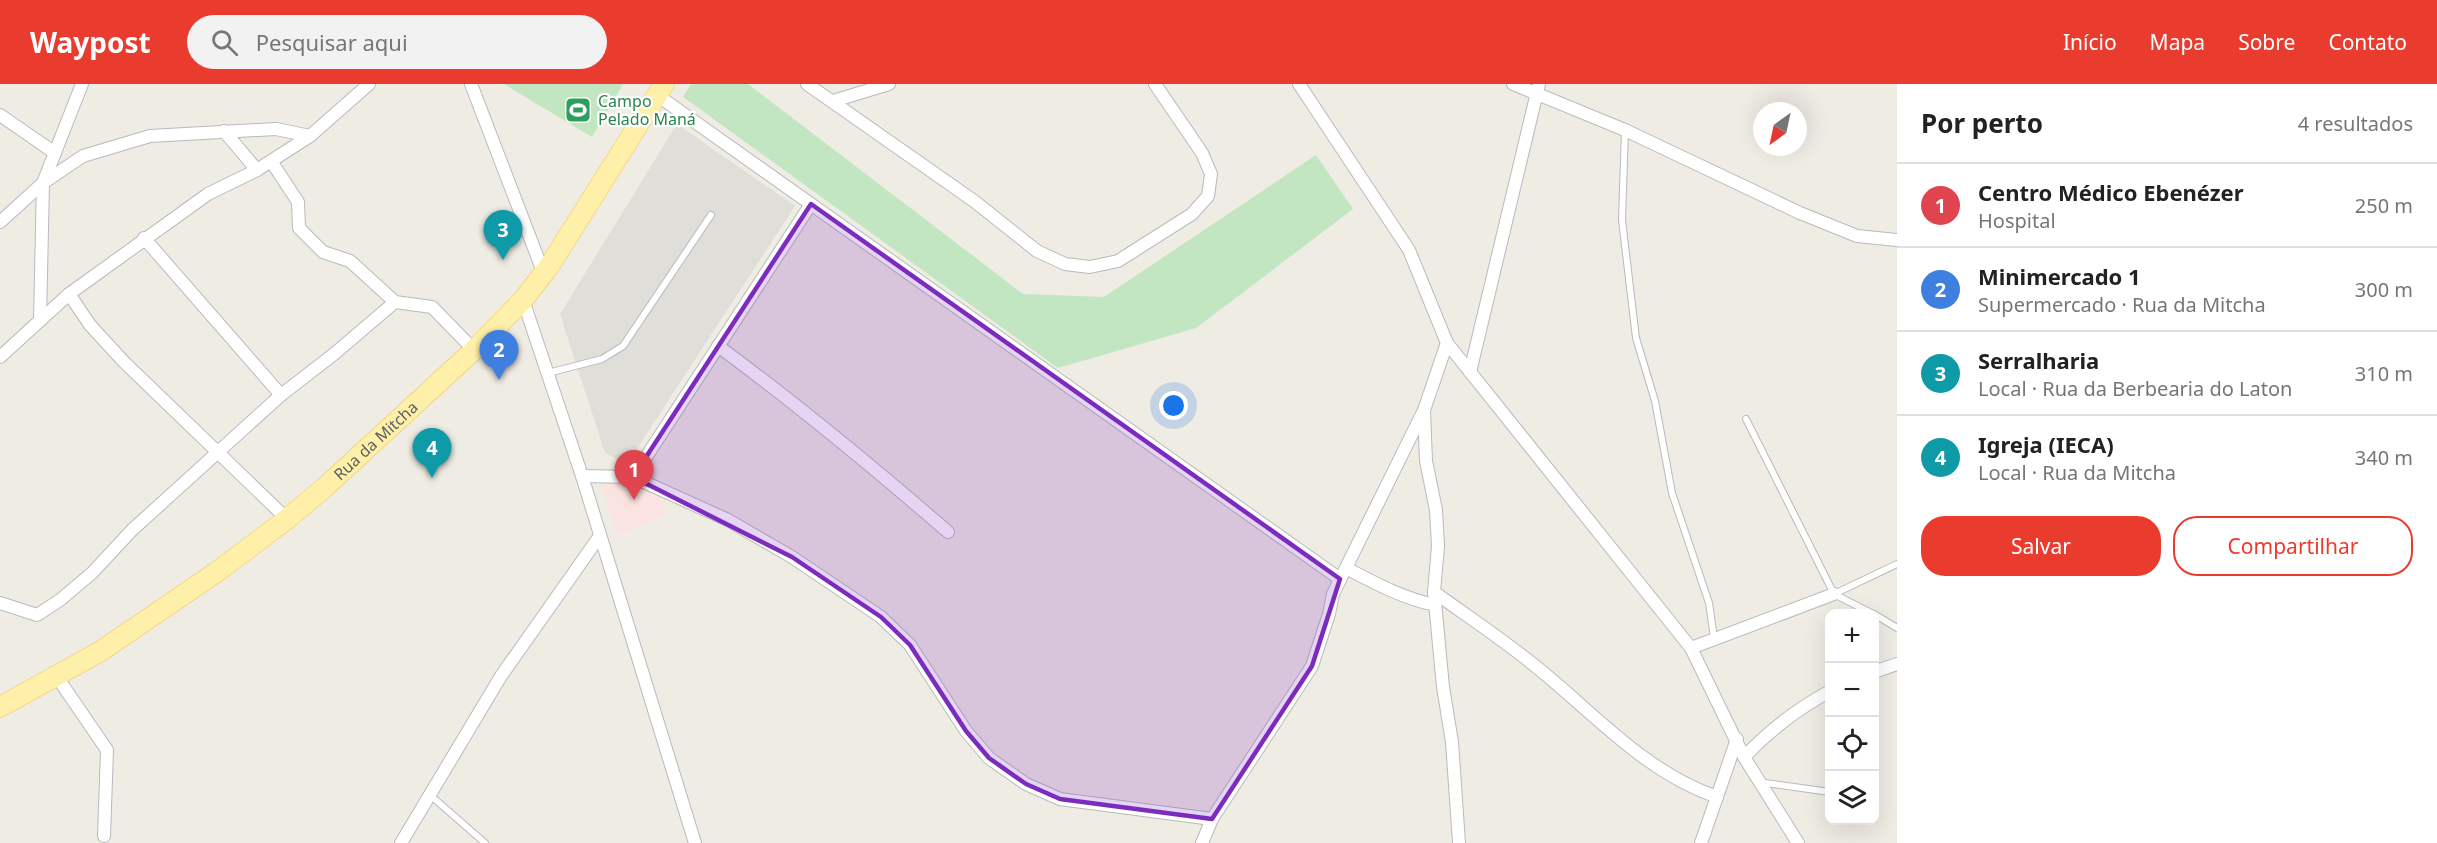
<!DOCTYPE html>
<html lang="pt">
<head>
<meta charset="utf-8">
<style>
  body { margin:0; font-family:"Noto Sans",sans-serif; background:#f2f2f2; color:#222 }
  .controls { position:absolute; right:18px; bottom:18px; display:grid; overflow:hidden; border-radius:12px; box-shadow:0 6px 24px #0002 }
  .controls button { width:54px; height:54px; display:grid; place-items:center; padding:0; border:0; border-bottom:2px solid #e0e0e0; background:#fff; color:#222; font:30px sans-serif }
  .compass { position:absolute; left:1753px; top:18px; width:54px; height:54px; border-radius:50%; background:#fff; box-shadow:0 6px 24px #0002; rotate:213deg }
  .you { position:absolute; left:1174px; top:322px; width:21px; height:21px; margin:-15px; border:4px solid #fff; border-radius:50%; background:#1a73e8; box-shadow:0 0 0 9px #1a73e833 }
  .badge { display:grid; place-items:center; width:39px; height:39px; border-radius:50%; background:#ea3b2f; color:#fff; font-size:20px; font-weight:700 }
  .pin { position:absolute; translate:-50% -50px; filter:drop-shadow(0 2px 3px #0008) }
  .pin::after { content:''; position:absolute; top:32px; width:21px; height:18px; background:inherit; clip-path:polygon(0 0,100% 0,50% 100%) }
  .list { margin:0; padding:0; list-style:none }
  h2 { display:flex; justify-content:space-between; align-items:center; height:78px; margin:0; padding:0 24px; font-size:26px }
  h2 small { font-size:20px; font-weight:400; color:#767676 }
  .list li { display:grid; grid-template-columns:39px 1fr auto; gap:18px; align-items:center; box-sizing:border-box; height:84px; padding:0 24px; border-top:2px solid #e0e0e0 }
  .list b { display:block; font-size:22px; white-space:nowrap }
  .list p { margin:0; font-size:20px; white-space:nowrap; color:#767676 }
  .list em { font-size:20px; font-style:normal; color:#767676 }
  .actions { display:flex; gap:12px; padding:18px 24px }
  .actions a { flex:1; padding:14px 0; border:2px solid #ea3b2f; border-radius:24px; text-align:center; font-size:21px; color:#ea3b2f }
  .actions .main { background:#ea3b2f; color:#fff }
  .icon { flex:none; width:33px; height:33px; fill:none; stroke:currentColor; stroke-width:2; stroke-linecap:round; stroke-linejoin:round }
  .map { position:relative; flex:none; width:1897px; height:759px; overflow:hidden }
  header { display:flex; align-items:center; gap:36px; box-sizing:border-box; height:84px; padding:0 30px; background:#ea3b2f; color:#fff }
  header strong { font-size:28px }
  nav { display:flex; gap:33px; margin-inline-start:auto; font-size:21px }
  .search { width:420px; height:54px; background:#f2f2f2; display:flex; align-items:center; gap:15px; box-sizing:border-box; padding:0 21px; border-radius:33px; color:#767676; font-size:22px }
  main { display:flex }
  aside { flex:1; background:#fff }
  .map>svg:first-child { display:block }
  .industrial { fill:#e0ded9 }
  .medical { fill:#fbe3e1 }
  .green { fill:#c1e6c1 }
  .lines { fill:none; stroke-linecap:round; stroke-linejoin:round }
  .lane-casing { stroke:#b7babe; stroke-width:8 }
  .street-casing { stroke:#b7babe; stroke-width:14 }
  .primary-casing { stroke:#f2c55a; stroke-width:21 }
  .lane { stroke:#fff; stroke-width:6 }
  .street { stroke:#fff; stroke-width:12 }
  .primary { stroke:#fff0a9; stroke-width:20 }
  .marked { fill:#7b2cbf; fill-opacity:0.2; stroke:#7b2cbf; stroke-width:4.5; stroke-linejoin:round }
  .labels { text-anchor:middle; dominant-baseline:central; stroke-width:4.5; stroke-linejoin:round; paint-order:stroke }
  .leisure-label { font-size:16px; fill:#27864d; stroke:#fff; text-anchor:start }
  .street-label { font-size:16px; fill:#5c6065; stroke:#fff }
</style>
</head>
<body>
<header>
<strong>Waypost</strong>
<div class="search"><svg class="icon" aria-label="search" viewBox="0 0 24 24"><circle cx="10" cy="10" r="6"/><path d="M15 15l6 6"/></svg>Pesquisar aqui</div>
<nav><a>Início</a><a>Mapa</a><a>Sobre</a><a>Contato</a></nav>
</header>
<main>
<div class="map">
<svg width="1897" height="759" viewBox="0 0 1897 759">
  <rect width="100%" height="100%" fill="#efece4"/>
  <path class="industrial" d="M677,40L795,122L627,380L605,369L560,230Z"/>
  <path class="medical" d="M633,393L657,404L667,429L617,451L600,397Z"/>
  <g class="green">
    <path d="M504,0H623L592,53Z"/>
    <path d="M691,0H748L1023,210L1104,213L1316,71L1353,125L1196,244L1058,284L683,13Z"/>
  </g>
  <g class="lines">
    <defs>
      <g id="lane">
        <path d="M1625,46L1622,136L1636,254L1655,317L1672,409L1709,519L1714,554"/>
        <path d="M548,289L602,275L623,262L711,131"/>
        <path d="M1746,335L1834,510L1873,530"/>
        <path d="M1834,510L1897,480"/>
        <path d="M1874,530L1897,544"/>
        <path d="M1759,698L1830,708"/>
        <path d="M430,711L485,759"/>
      </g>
      <g id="street">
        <path d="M471,0L544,190"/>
        <path d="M807,0L974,117L1037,167L1065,180L1090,183L1118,177L1192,130L1208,112L1211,90L1202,69L1155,0"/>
        <path d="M1299,0L1409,166L1447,259L1691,564L1744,673L1798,759"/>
        <path d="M1513,0L1625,46L1800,129L1857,152L1897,156"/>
        <path d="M657,11L1340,495"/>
        <path d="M833,17L889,0"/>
        <path d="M0,31L55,69"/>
        <path d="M224,47L257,86"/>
        <path d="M271,77L298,118L299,144L323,168L350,177L395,218L432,223L474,266"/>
        <path d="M0,138L43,99L83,72L150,52L276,45L310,52"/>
        <path d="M144,154L281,311"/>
        <path d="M69,210L90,241L124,278L287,435"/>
        <path d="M523,216L582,392L695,759"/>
        <path d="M40,236L43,99L82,0"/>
        <path d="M1447,259L1424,326L1426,377L1436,426L1438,462L1434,508L1443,603L1452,658L1459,759"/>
        <path d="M718,262C798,321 873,383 948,448"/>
        <path d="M0,273L69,210L208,110L257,86L310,52L369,0"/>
        <path d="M1470,288L1539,0"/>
        <path d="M582,392L633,393L728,436L792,473L881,533L910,561L966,647L989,674L1026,700L1060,715L1212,735"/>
        <path d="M633,393L811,120"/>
        <path d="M1346,484C1375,499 1402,514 1435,521"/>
        <path d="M1434,508C1467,532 1502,555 1534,581C1593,628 1644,688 1717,713"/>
        <path d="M0,519L37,531L60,516L92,489L132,446L281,311L334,270L395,218"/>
        <path d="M1691,564L1834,510"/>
        <path d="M1874,588L1897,580"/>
        <path d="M57,593L107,666L104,752"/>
        <path d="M1744,673C1771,645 1796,626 1830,607"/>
        <path d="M401,759L501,592L599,453"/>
        <path d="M1202,759L1212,735L1312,582L1329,530L1333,510L1422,330"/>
        <path d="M1701,759L1737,655"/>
      </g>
      <g id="primary">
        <path id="s1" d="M0,623L101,567L218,487L287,435L324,404L474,266L523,216L550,181L664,0"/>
      </g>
    </defs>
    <use href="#lane" class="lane-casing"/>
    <use href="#street" class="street-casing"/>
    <use href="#primary" class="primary-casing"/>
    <use href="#lane" class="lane"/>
    <use href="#street" class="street"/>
    <use href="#primary" class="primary"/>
  </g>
  <path class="marked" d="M811,120L1340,495L1312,582L1212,735L1060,715L1026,700L989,674L966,647L910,561L881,533L792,473L633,393Z"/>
  <defs>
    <symbol id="stadium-square" viewBox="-11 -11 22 22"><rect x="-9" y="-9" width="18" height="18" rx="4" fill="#2e9e5b" stroke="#fff"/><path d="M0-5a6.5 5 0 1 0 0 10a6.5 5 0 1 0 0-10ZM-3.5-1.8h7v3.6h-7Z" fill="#fff"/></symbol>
  </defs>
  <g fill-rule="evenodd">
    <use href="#stadium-square" x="563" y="11" width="30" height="30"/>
  </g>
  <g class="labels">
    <g class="leisure-label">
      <text x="598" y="17">Campo<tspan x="598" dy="18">Pelado Maná</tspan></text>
    </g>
    <g class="street-label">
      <text stroke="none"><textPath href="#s1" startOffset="462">Rua da Mitcha</textPath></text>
    </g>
  </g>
</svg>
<div class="controls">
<button>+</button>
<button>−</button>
<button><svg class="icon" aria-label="locate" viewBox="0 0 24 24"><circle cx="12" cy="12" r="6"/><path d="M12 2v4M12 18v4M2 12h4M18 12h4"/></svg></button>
<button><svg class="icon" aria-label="layers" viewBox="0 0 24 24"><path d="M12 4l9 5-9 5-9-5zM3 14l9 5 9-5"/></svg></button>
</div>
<svg class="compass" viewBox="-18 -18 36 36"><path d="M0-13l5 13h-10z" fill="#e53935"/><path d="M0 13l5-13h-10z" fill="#767676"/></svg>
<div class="you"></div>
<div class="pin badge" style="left:634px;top:416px;background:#e0444e">1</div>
<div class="pin badge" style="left:499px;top:296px;background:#3f7fe0">2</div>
<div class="pin badge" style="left:503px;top:176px;background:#0f9aa8">3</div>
<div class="pin badge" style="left:432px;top:394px;background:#0f9aa8">4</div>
</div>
<aside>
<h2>Por perto<small>4 resultados</small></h2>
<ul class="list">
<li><span class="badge" style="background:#e0444e">1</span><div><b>Centro Médico Ebenézer</b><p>Hospital</p></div><em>250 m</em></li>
<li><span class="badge" style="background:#3f7fe0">2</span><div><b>Minimercado 1</b><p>Supermercado · Rua da Mitcha</p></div><em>300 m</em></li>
<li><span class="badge" style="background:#0f9aa8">3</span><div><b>Serralharia</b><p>Local · Rua da Berbearia do Laton</p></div><em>310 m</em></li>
<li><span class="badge" style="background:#0f9aa8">4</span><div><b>Igreja (IECA)</b><p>Local · Rua da Mitcha</p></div><em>340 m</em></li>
</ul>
<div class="actions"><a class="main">Salvar</a><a>Compartilhar</a></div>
</aside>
</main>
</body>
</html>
